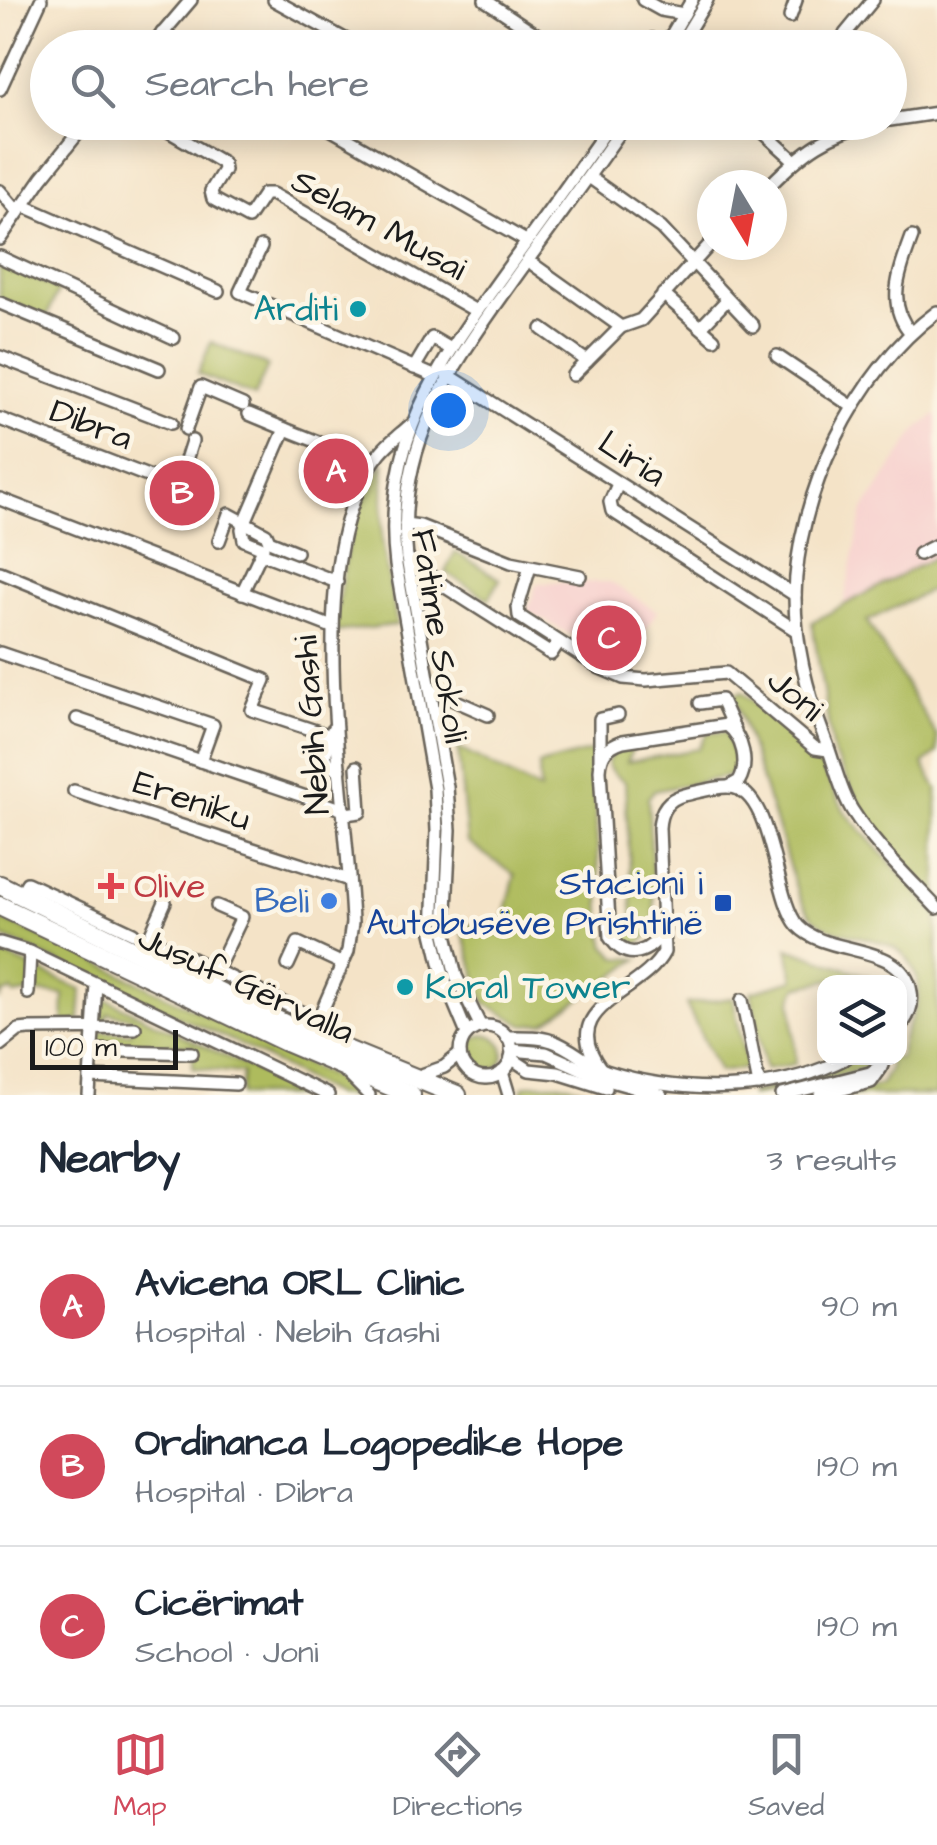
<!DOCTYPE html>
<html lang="en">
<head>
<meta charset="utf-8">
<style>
  body { margin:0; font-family:"Architects Daughter",sans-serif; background:#f2f2f3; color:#1f2937 }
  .controls { position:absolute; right:30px; bottom:30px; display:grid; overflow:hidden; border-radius:20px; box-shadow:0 5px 25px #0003 }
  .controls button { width:90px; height:90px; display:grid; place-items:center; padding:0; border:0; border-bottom:2px solid #e0e1e3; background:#fff; color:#1f2937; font:50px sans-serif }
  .compass { position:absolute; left:697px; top:170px; width:90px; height:90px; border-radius:50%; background:#fff; box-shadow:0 5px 25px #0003; rotate:170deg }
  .scale { position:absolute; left:30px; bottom:25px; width:148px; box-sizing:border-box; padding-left:10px; border:5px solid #1c1c1c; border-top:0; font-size:28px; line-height:35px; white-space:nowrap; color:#1c1c1c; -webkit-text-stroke:8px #fcf5e5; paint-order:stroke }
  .you { position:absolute; left:448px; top:410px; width:35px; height:35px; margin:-25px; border:8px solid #fff; border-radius:50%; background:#1a73e8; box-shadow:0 0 0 15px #1a73e833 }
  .badge { display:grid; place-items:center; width:65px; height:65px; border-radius:50%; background:#d1495b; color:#fff; font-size:32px; font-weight:700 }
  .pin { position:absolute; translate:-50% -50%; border:5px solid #fff; box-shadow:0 2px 10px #0006 }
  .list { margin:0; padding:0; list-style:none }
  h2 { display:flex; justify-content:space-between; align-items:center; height:130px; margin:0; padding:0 40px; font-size:42px }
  h2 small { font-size:32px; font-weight:400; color:#747a83 }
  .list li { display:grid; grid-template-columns:65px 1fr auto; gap:30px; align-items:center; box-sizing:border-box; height:160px; padding:0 40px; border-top:2px solid #e0e1e3 }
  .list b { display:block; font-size:38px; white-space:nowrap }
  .list p { margin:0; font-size:32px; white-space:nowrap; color:#747a83 }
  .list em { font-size:32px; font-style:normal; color:#747a83 }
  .icon { flex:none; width:55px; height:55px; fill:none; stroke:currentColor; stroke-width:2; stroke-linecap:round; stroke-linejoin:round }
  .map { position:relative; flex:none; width:937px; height:1095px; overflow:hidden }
  .search { position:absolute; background:#fff; box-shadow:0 5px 25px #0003; left:30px; right:30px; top:30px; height:110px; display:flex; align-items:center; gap:25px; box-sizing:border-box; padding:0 35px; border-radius:55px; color:#747a83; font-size:38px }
  .sheet { height:610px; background:#fff }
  nav { display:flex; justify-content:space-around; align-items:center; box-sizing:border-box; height:140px; border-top:2px solid #e0e1e3; background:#fff; font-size:28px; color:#747a83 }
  nav a { display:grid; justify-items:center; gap:5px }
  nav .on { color:#d1495b }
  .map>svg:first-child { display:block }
  .built { fill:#f7d0ce }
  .green { fill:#aebb5d; stroke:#656c3c; stroke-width:2.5 }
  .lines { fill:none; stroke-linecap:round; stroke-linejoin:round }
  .minor-casing { stroke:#686258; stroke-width:16 }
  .highway-casing { stroke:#686258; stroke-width:22 }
  .minor { stroke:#fff; stroke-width:11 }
  .highway { stroke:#fff; stroke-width:18 }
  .culture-dot { fill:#0f9aa8; stroke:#fcf5e5; stroke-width:4 }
  .health-dot { fill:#e0444e; stroke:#fcf5e5; stroke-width:4 }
  .shop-dot { fill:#3f7fe0; stroke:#fcf5e5; stroke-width:4 }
  .transit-dot { fill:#1a4fb4; stroke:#fcf5e5; stroke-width:4 }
  .labels { text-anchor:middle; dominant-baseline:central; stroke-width:9; stroke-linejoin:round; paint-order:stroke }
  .street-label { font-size:35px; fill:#1c1c1c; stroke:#fcf5e5 }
  .culture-label { font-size:35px; fill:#0d838f; stroke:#fcf5e5; text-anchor:end }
  .transit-label { font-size:35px; fill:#164399; stroke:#fcf5e5; text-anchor:end }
  .health-label { font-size:35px; fill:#be3a42; stroke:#fcf5e5; text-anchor:start }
  .shop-label { font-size:35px; fill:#366cbe; stroke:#fcf5e5; text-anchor:end }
</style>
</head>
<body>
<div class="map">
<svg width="937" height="1095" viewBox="0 0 937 1095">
  <rect width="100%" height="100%" fill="#fcf5e5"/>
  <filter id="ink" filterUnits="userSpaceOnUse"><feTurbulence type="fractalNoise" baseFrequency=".01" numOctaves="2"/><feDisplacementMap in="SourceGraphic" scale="20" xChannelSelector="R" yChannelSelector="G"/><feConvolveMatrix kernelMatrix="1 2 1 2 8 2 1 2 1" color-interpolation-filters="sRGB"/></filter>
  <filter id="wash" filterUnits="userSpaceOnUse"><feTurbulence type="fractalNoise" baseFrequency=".0048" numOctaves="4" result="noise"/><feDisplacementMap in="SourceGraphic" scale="40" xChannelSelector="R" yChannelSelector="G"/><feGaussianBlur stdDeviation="2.25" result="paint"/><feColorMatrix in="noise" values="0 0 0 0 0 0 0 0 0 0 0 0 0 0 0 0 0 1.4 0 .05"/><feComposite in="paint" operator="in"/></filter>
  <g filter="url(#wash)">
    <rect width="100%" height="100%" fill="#f4e3c7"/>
    <g class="built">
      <path d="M937,414V557L843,606L863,511L918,428Z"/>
      <path d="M610,582L657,611L626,665L527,611L537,583Z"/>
    </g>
    <g class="green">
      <path d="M0,263L59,289L46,319L0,299Z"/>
      <path d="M211,342L268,366L254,397L198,374Z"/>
      <path d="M384,462L382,540L397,625L333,632L346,555L360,503Z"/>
      <path d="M455,552L500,579L489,599L445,572Z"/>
      <path d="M937,556V587L867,621L937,736V753L923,764L937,789V902L876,834L833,753L812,622Z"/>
      <path d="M742,692L816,756L845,812L937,914V1095H849L881,1084L889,1070L890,1058H900C900,1022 933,1004 911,964C892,930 835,944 810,914C795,895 789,864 782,842C766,793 750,744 734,695Z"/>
      <path d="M726,732L738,767L729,776L654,791L648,798L655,916C652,933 648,942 630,945C619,937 614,932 615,917L619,916L623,924L633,922L625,782L613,773L607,764C611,751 621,747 634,745L627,762L698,749L707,733Z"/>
      <path d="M458,748L540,791L539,765L592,751L602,929L606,946L618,958L638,959L545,1023L524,1025L485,1003L459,921L500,935L515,875L467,842Z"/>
      <path d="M0,919L73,950L338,1080L354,1095H335L233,1041L0,936Z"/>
      <path d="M788,948L884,982H856L851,975L797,987L792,1000L796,1064L765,1069L751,992L794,980Z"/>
      <path d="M0,953L82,990L80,1020L63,1026L64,995L33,992L14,995L12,991L3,993L0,998Z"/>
      <path d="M733,998L747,1068L719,1072L686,1004Z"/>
      <path d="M108,1000L307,1095H240L242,1073L193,1068V1046L105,1041L104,1048L96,1047L98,1031L131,1033L132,1018L108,1013L105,1022L100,1021L101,1002Z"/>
      <circle cx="486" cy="1053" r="18"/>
      <path d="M859,1058H868L870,1062L865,1068L790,1089L751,1095V1092L818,1077Z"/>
      <path d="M534,1084H568L596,1095H521L524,1086Z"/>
    </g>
  </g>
  <g filter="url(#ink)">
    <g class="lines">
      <defs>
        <g id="minor">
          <path d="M274,0L361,48"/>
          <path d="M485,0L545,40L548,48"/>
          <path d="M643,0L661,10L684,14"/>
          <path d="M790,17L796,0"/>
          <path d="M162,33L188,48"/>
          <path d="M845,34L873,0"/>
          <path d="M150,48L191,0"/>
          <path d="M646,48L652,39L665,47"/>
          <path d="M664,48L692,0"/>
          <path d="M678,48L707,0"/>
          <path d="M0,89L41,0"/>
          <path d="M890,120L937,113"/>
          <path d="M153,122L223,163L224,170L211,191L213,199L248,218L264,194H272L476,311"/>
          <path d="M318,122L526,241"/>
          <path d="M752,122L794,160"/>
          <path d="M589,177L661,228L753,326"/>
          <path d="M770,185C805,150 826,134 875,122"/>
          <path d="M0,191L18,212"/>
          <path d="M22,205L218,291"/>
          <path d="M0,239L42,178L87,122"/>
          <path d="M261,247L240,292L434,376"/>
          <path d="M0,257L174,338"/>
          <path d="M534,265L621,327"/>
          <path d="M663,294L714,339"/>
          <path d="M0,303L159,369"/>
          <path d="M937,312C855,372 796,496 795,597C795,645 808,695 825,739C834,761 839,789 852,810C875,846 908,877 937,908"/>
          <path d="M701,327L727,300"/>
          <path d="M542,329L587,361"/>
          <path d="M911,333C885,304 900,270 912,237"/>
          <path d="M777,356L853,407"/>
          <path d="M0,357L171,423"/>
          <path d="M414,368L432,338L451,349"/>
          <path d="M442,371L795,595"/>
          <path d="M573,375L621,327L641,320L712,242"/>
          <path d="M249,414L285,429"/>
          <path d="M0,419L163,482"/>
          <path d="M186,429L201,387L243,405"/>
          <path d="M618,484L610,502L612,511L797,631"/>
          <path d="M0,499L332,627"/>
          <path d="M168,517L192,441"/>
          <path d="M405,524L420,526L511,562L580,576"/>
          <path d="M219,541L229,514L266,534L269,541L296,552"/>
          <path d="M263,548L244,540L242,529L285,429L341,451"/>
          <path d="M919,554L937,545"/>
          <path d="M407,558L444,586L551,654L559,642"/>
          <path d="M530,567L518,607L519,616L600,668L623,678L646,680L726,673L815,748L828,750"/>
          <path d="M0,572L265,680L252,710L331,736"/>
          <path d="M242,593L261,553L337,582"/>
          <path d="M0,653L213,725L200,761"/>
          <path d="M431,690L488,715"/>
          <path d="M700,703L721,700L735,731"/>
          <path d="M77,719L344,810"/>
          <path d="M333,729L325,756L330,766L340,770"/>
          <path d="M600,761V719L618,715"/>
          <path d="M74,791L349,880"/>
          <path d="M345,814L360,812L357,767"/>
          <path d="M20,895L27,883L133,933"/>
          <path d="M165,902L149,938L318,1020"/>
          <path d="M664,930C650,953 627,963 610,937L600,770C601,754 607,746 623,741L727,725C743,737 749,764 739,781L729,787"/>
          <path d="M0,943L30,952L328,1095"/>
          <path d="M288,965L298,943L343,964"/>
          <path d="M208,988L242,917L217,906"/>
          <path d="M28,993L30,952"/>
          <path d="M742,1000L759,1085"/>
          <circle cx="486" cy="1052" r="26"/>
          <path d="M481,1027L456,976L445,930L450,830L447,787L407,558C395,448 449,370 510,285C549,230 589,177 627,122"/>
          <path d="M467,1034L444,979L433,933L437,831L435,789L396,565C381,444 438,365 505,272C541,222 577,173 612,122"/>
          <path d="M311,1036L348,951L352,923C348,797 297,556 380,453C388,443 399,435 408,427"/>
          <path d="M506,1037C521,1037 538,1036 552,1041C571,1047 587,1064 606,1071C680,1095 775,1095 846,1058"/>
          <path d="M0,1045L19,1030L29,1029L135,1028"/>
          <path d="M92,1050L192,1053"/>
          <path d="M511,1050L546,1053L604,1079L661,1095"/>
          <path d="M511,1058L529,1070L558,1073L606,1088"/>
          <path d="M601,1069C554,1006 642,995 664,952L659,828C660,811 667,799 684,795C698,792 716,786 730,787C774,790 773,898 798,926C827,957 903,941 911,992C913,1006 909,1017 900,1026"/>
          <path d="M346,1072L369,1095"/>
          <path d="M502,1072L509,1095"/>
          <path d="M90,1077L236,1084"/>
          <path d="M416,1077L444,1067L460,1054"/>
          <path d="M89,1095L96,984"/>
          <path d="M782,1095L870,1073L882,1065L880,1058"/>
          <path d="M820,1095L871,1082L881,1068"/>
        </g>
        <g id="highway">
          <path d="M0,885L293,1028L457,1095"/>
          <path d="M0,906L286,1042L411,1095"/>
        </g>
      </defs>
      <use href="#minor" class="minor-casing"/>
      <use href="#highway" class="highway-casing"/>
      <use href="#minor" class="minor"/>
      <use href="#highway" class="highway"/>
    </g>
  </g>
  <g class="culture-dot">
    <circle cx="358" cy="309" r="10"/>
    <circle cx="405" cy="987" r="10"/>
  </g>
  <path class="health-dot" d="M106 871h10v10h10v10h-10v10h-10v-10h-10v-10h10z"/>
  <circle class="shop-dot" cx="329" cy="901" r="10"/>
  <rect class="transit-dot" x="713" y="893" width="20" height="20" rx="5"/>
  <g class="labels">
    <g class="street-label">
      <text transform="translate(379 225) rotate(29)">Selam Musai</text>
      <text transform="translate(91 425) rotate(21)">Dibra</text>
      <text transform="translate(632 459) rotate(33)">Liria</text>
      <text transform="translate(439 636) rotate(81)">Fatime Sokoli</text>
      <text transform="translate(795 695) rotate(40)">Joni</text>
      <text transform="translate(312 725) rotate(-94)">Nebih Gashi</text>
      <text transform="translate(192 801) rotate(19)">Ereniku</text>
      <text transform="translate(246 985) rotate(25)">Jusuf Gërvalla</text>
    </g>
    <g class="culture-label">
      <text x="338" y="309">Arditi</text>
      <text x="425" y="987" text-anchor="start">Koral Tower</text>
    </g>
    <g class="transit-label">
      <text x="703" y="883">Stacioni i<tspan x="703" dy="40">Autobusëve Prishtinë</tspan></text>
    </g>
    <g class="health-label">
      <text x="134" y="886">Olive</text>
    </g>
    <g class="shop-label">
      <text x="309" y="901">Beli</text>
    </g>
  </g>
</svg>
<div class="controls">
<button><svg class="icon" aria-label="layers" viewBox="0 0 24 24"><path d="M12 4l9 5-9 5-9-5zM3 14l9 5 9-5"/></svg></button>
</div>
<svg class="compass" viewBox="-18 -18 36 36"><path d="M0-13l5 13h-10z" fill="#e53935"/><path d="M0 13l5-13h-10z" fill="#747a83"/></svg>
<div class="scale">100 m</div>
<div class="you"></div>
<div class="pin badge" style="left:336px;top:471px">A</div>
<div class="pin badge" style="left:182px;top:493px">B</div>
<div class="pin badge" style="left:609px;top:638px">C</div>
<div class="search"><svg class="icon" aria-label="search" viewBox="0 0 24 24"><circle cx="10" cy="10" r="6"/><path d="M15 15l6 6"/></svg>Search here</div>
</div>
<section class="sheet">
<h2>Nearby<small>3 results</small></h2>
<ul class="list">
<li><span class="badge">A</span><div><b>Avicena ORL Clinic</b><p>Hospital · Nebih Gashi</p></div><em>90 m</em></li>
<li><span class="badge">B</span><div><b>Ordinanca Logopedike Hope</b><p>Hospital · Dibra</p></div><em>190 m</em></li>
<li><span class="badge">C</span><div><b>Cicërimat</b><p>School · Joni</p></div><em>190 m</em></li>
</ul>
</section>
<nav>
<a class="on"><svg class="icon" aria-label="map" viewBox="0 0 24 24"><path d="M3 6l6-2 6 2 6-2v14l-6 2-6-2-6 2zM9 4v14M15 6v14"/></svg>Map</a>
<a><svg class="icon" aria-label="directions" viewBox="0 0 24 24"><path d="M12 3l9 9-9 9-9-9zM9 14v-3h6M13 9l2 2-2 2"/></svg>Directions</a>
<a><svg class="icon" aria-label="saved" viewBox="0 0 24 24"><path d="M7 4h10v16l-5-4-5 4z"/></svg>Saved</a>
</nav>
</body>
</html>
